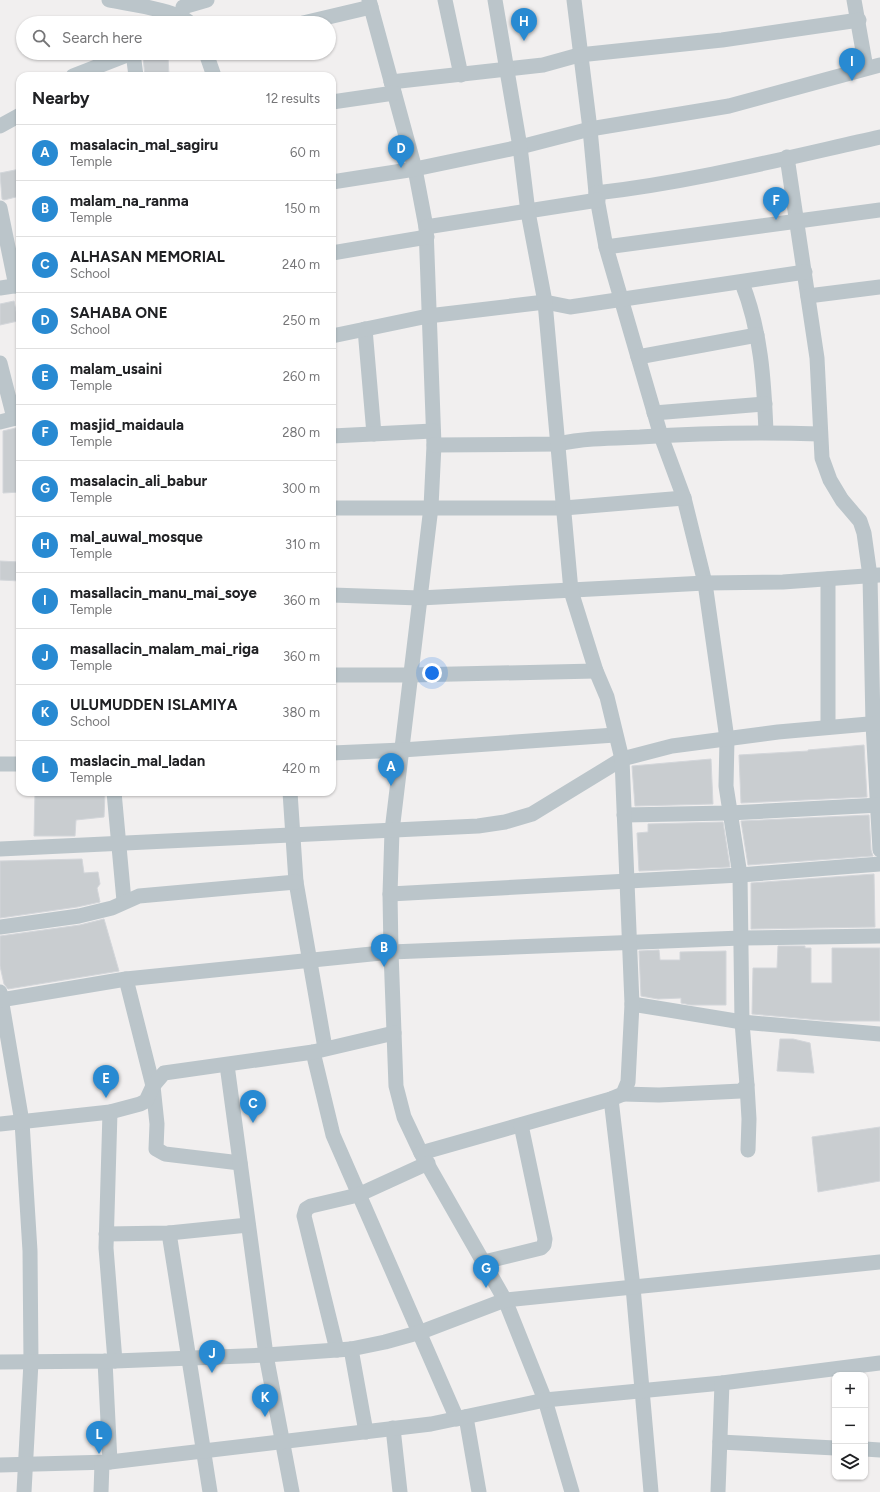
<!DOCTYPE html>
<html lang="en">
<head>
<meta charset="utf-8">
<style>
  body { margin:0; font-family:Figtree,sans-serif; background:#f6f6f6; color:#202124 }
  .controls { position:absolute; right:12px; bottom:12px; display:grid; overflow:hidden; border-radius:8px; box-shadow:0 1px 3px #0004 }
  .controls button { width:36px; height:36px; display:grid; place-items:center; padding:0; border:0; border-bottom:1px solid #e0e0e0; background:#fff; color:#202124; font:20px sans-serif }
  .you { position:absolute; left:432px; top:673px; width:14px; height:14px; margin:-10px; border:3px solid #fff; border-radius:50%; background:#1a73e8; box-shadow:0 0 0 6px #1a73e833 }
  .badge { display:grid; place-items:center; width:26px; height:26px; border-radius:50%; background:#288ad2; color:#fff; font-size:13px; font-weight:700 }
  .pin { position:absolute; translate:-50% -33px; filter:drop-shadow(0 1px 2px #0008) }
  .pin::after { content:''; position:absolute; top:21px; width:14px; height:12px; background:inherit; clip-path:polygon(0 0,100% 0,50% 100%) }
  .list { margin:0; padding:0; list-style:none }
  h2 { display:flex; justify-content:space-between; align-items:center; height:52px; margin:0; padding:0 16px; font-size:17px }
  h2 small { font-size:13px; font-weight:400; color:#757577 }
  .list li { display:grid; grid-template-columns:26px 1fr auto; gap:12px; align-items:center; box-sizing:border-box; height:56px; padding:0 16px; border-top:1px solid #e0e0e0 }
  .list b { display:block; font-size:15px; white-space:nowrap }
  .list p { margin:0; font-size:13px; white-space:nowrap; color:#757577 }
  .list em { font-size:13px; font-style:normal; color:#757577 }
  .icon { flex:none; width:22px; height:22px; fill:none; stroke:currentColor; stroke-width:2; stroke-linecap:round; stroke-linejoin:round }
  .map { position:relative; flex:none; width:880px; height:1492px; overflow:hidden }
  .search { position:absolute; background:#fff; box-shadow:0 1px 3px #0004; left:16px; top:16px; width:320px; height:44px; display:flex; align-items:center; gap:10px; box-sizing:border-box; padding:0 14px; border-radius:22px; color:#757577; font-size:15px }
  .panel { position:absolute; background:#fff; box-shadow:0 1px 3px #0004; left:16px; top:72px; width:320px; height:724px; border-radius:12px }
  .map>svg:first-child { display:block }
  .building { fill:#c9cdd0; stroke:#d3d6da }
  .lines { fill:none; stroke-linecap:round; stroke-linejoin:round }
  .street { stroke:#bbc5ca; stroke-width:15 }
</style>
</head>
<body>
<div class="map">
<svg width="880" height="1492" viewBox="0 0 880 1492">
  <rect width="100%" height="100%" fill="#f1efef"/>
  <g class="building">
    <path d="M168,55L169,76H145L143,57Z"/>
    <path d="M20,169V196L4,200L2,199L0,173Z"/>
    <path d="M14,301L18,321L0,325V304Z"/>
    <path d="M20,427V492L3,493V431Z"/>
    <path d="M0,561L20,562V581L0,580Z"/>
    <path d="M864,745L867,797L741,803L739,755L808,751V750Z"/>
    <path d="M711,759L713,804L635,806L632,766Z"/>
    <path d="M35,792H105L104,817L76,820L75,836H34Z"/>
    <path d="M869,815L871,850L873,856L748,865L741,821Z"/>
    <path d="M723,822L730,867L639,871L637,833L648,832V824Z"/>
    <path d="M82,859L84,873L98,872L100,884L97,888L100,902L77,907L0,918V861Z"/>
    <path d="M874,874L875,927L751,929V883Z"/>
    <path d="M104,919L119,971L8,989L4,984L0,966V936L80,925Z"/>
    <path d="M778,946H805V948H811V983H832V948H880V1021H831L752,1014L753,968H777Z"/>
    <path d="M659,950L660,960H680V952L726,951V1005H691L681,1003V998L658,999L641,996L639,951Z"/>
    <path d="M780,1039H793L810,1043L814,1073L777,1071Z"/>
    <path d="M880,1127V1181L818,1192L812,1137Z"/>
  </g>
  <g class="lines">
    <g class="street">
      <path d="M109,0C128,4 177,10 190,23"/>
      <path d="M369,0L415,169L426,227L434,445L431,507L392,831L390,894L391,952L396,1086L404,1117L421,1153L505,1300L545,1400L572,1492"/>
      <path d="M445,0L461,75"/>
      <path d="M574,0L590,129L596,193L606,247L661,436L684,498L705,583L727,739L726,786L740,875L742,1022L747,1085L741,1091L659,1095L623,1094"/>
      <path d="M854,0L866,68"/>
      <path d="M183,7L207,0"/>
      <path d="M303,23L371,7"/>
      <path d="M133,53L136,76"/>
      <path d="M206,53L214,76"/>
      <path d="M73,76L132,53"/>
      <path d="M391,82L543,65L579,55L722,40L859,20"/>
      <path d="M332,102L394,93"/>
      <path d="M0,126L20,115"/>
      <path d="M787,157L817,358L822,458L830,480L842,500L860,521L864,533L870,576L873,724L880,850"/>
      <path d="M332,182L415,169L520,147L590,129L729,106L880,65"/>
      <path d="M596,193C692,182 786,158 880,137"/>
      <path d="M0,208L16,286"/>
      <path d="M426,227L598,200"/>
      <path d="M606,247L880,210"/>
      <path d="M332,253L427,237"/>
      <path d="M742,283C761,331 764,381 766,432"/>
      <path d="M0,288L20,285"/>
      <path d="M808,296L880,287"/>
      <path d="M365,329L374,434"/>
      <path d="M332,336L428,316L545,302L570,307L805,272"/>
      <path d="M638,357L757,335"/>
      <path d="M0,363L14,418"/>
      <path d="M654,413L765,404"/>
      <path d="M0,422L20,417"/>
      <path d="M332,436L433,431"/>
      <path d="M434,445L558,444C585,438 613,438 640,437C700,433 760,432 820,434"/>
      <path d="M332,508H564L684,498"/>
      <path d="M828,579V727"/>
      <path d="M332,595L420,598L705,583L783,582L879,575"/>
      <path d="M332,675H411L596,671"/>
      <path d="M332,753L402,750L615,735"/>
      <path d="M0,764H20"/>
      <path d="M114,792L124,901"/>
      <path d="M290,792L296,882L325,1048"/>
      <path d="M624,815L729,813L880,805"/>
      <path d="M0,849L478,826L505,822L532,814L622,759L672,746L778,732L880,723"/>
      <path d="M390,894L740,875L880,864"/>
      <path d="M0,927L79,916L112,908L139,896L296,882"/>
      <path d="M126,979L153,1086L157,1124L156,1149L165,1154L240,1163"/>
      <path d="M0,992L22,1122L30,1251L31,1362L24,1492"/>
      <path d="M0,1000L126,979L391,952L741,938L880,936"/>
      <path d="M632,1004L742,1022L880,1034"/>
      <path d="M313,1052L333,1135L457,1419"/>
      <path d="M227,1065L266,1355L292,1492"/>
      <path d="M747,1085L749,1119L748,1150"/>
      <path d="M611,1099L633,1287L651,1492"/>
      <path d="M110,1112L106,1248L115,1361"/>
      <path d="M0,1124L110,1112L140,1104L146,1101L153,1086L164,1073L313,1052L394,1033"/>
      <path d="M421,1153L611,1099L623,1094L628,1082L632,1004L622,759L607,697L596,671L571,591L545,302L528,212L520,147L495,0"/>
      <path d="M169,1233L210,1492"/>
      <path d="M106,1234L169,1233L248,1225"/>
      <path d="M484,1262L541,1248L544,1245L545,1239L521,1125"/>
      <path d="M351,1349L366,1432"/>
      <path d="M337,1350L306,1224L304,1216L306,1209L311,1206L358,1195L428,1163"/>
      <path d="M105,1361L110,1462"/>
      <path d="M0,1362L115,1361L266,1355L351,1349L385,1342L421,1332L505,1300L880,1262"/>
      <path d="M466,1417L479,1492"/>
      <path d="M393,1428L400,1492"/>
      <path d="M720,1442L835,1448"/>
      <path d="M865,1449L880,1450"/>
      <path d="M0,1465L110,1462L431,1424L545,1400L722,1383L880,1363"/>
      <path d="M101,1492L102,1463"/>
      <path d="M718,1492L722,1383"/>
    </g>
  </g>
</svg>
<div class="controls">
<button>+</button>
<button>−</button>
<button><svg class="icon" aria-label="layers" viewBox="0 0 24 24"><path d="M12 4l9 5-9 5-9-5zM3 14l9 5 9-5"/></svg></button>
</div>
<div class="you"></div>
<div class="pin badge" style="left:391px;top:786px">A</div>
<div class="pin badge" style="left:384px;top:967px">B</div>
<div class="pin badge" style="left:253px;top:1123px">C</div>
<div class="pin badge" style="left:401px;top:168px">D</div>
<div class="pin badge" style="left:106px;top:1098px">E</div>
<div class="pin badge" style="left:776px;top:220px">F</div>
<div class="pin badge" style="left:486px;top:1288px">G</div>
<div class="pin badge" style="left:524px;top:41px">H</div>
<div class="pin badge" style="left:852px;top:81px">I</div>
<div class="pin badge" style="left:212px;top:1373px">J</div>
<div class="pin badge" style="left:265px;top:1417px">K</div>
<div class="pin badge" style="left:99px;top:1454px">L</div>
<div class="search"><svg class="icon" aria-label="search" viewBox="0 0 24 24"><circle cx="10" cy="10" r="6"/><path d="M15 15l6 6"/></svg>Search here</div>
<section class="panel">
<h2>Nearby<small>12 results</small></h2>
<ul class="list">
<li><span class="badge">A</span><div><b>masalacin_mal_sagiru</b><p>Temple</p></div><em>60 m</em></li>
<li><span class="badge">B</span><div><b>malam_na_ranma</b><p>Temple</p></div><em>150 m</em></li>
<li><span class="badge">C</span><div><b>ALHASAN MEMORIAL</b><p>School</p></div><em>240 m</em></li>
<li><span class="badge">D</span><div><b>SAHABA ONE</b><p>School</p></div><em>250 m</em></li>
<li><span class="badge">E</span><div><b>malam_usaini</b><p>Temple</p></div><em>260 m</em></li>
<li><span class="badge">F</span><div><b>masjid_maidaula</b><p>Temple</p></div><em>280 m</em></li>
<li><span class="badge">G</span><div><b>masalacin_ali_babur</b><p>Temple</p></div><em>300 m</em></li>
<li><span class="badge">H</span><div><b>mal_auwal_mosque</b><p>Temple</p></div><em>310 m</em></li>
<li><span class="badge">I</span><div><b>masallacin_manu_mai_soye</b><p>Temple</p></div><em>360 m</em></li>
<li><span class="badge">J</span><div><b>masallacin_malam_mai_riga</b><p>Temple</p></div><em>360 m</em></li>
<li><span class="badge">K</span><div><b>ULUMUDDEN ISLAMIYA</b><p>School</p></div><em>380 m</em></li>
<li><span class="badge">L</span><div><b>maslacin_mal_ladan</b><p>Temple</p></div><em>420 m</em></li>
</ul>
</section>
</div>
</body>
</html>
